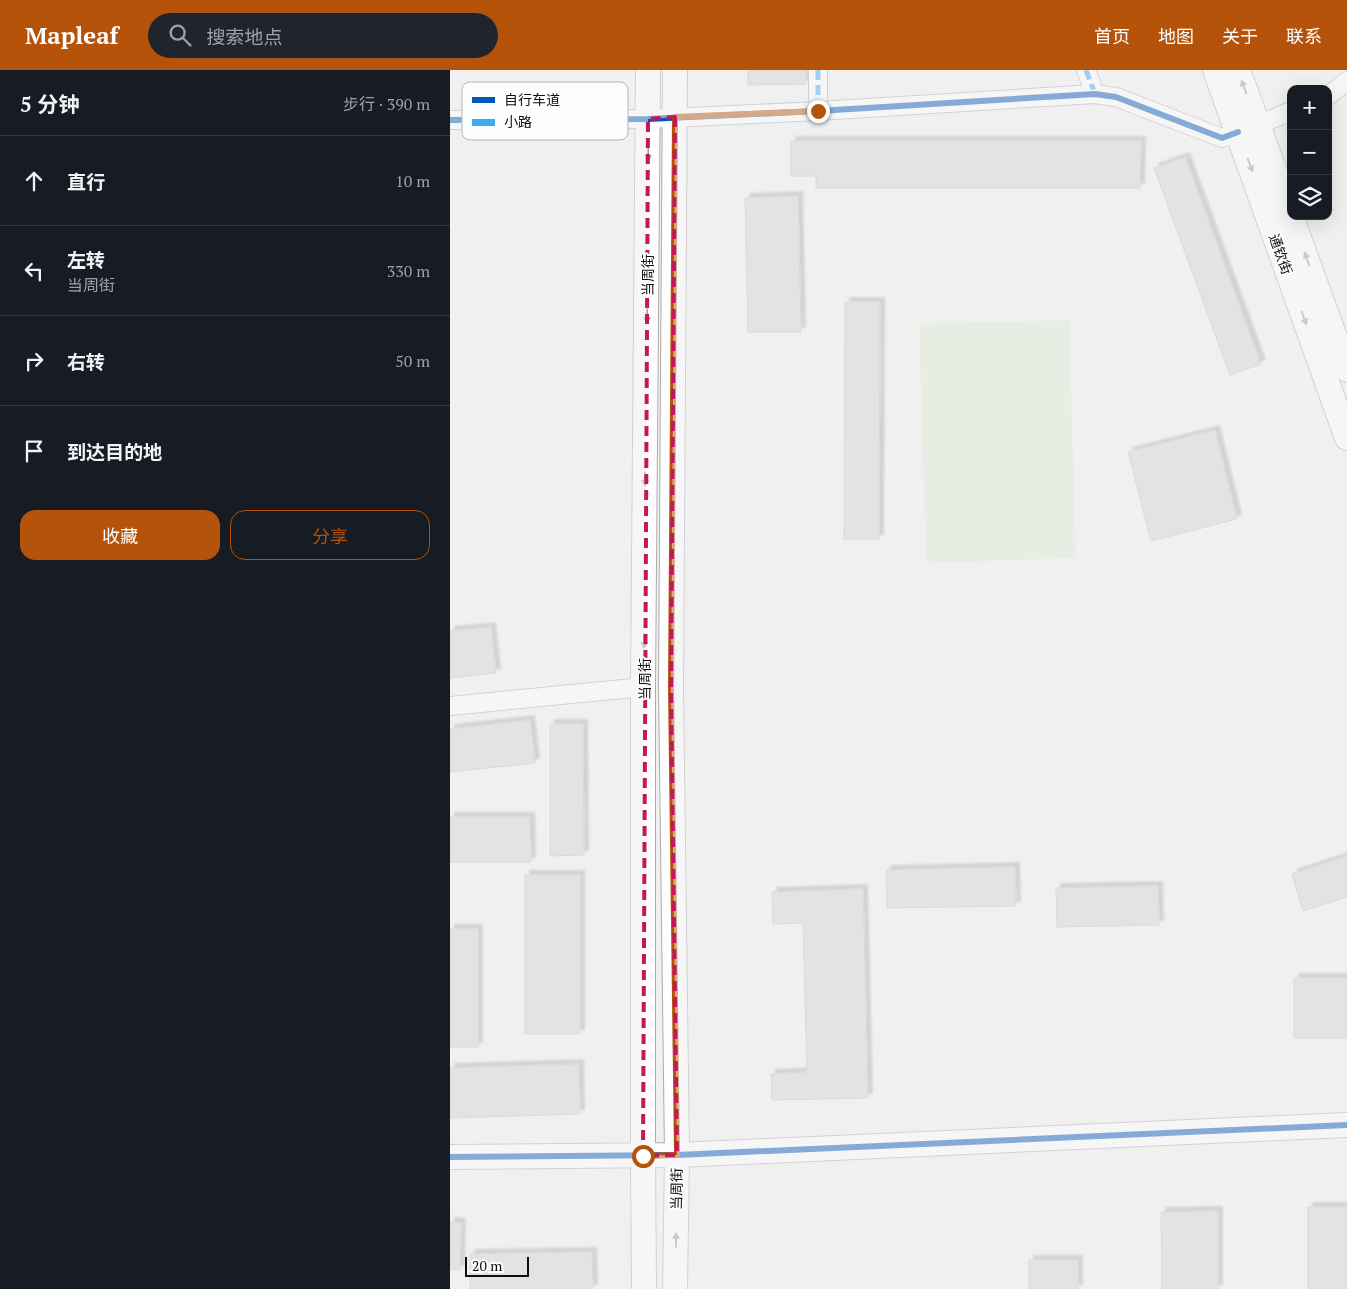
<!DOCTYPE html>
<html lang="zh">
<head>
<meta charset="utf-8">
<style>
  body { margin:0; font-family:"PT Serif","Noto Sans SC",serif; background:#20242c; color:#f1f3f6 }
  .controls { position:absolute; right:15px; top:15px; display:grid; overflow:hidden; border-radius:10px; box-shadow:0 5px 20px #0002 }
  .controls button { width:45px; height:45px; display:grid; place-items:center; padding:0; border:0; border-bottom:1px solid #363941; background:#171b24; color:#f1f3f6; font:25px sans-serif }
  .scale { position:absolute; left:15px; bottom:12px; width:64px; box-sizing:border-box; padding-left:5px; border:2px solid #0e0e0e; border-top:0; font-size:14px; line-height:18px; white-space:nowrap; color:#0e0e0e; -webkit-text-stroke:4px #fcfdfe; paint-order:stroke }
  .stop { position:absolute; width:15px; height:15px; margin:-11px; border:4px solid #b45309; border-radius:50%; background:#fff }
  .stop.end { background:#b45309; border-color:#fff; box-shadow:0 1px 5px #0008 }
  .list { margin:0; padding:0; list-style:none }
  h2 { display:flex; justify-content:space-between; align-items:center; height:65px; margin:0; padding:0 20px; font-size:21px }
  h2 small { font-size:16px; font-weight:400; color:#9ea1a6 }
  .list li { display:grid; grid-template-columns:32px 1fr auto; gap:15px; align-items:center; box-sizing:border-box; height:90px; padding:0 20px; border-top:1px solid #363941 }
  .list b { display:block; font-size:19px; white-space:nowrap }
  .list p { margin:0; font-size:16px; white-space:nowrap; color:#9ea1a6 }
  .list em { font-size:16px; font-style:normal; color:#9ea1a6 }
  .actions { display:flex; gap:10px; padding:15px 20px }
  .actions a { flex:1; padding:11px 0; border:1px solid #b45309; border-radius:15px; text-align:center; font-size:18px; color:#b45309 }
  .actions .main { background:#b45309; color:#fff }
  .icon { flex:none; width:28px; height:28px; fill:none; stroke:currentColor; stroke-width:2; stroke-linecap:round; stroke-linejoin:round }
  .map { position:relative; flex:none; width:897px; height:1219px; overflow:hidden }
  header { display:flex; align-items:center; gap:30px; box-sizing:border-box; height:70px; padding:0 25px; background:#b45309; color:#fff }
  header strong { font-size:24px }
  nav { display:flex; gap:28px; margin-inline-start:auto; font-size:18px }
  .search { width:350px; height:45px; background:#20242c; display:flex; align-items:center; gap:12px; box-sizing:border-box; padding:0 18px; border-radius:28px; color:#9ea1a6; font-size:19px }
  main { display:flex }
  aside { flex:1; background:#171b24 }
  .map>svg:first-child { display:block }
  .green { fill:#dce8d2 }
  .building { fill:#d3d3d3; stroke:#bebebe; filter:url(#shadow) }
  .lines { fill:none; stroke-linecap:round; stroke-linejoin:round }
  .street-casing { stroke:#acacac; stroke-width:20 }
  .secondary-casing { stroke:#acacac; stroke-width:26 }
  .street { stroke:#fdfdfd; stroke-width:18 }
  .secondary { stroke:#fdfdfd; stroke-width:24 }
  .quiet { stroke:#3fa9f5; stroke-width:5; stroke-dasharray:10 5; stroke-linecap:butt }
  .cycleway-casing { stroke:#fcfdfe; stroke-width:9 }
  .cycleway { stroke:#0057b8; stroke-width:6 }
  .oneway { fill:#9d9d9d }
  .route { stroke:#b45309; stroke-width:6 }
  .marked { fill:none; stroke:#c2185b; stroke-width:4; stroke-dasharray:10 6; stroke-linejoin:round }
  .labels { text-anchor:middle; dominant-baseline:central; stroke-width:4; stroke-linejoin:round; paint-order:stroke }
  .street-label { font-size:14px; fill:#0e0e0e; stroke:#fcfdfe }
  .key { fill:#fcfdfe; stroke:#b5b5b6; stroke-width:1 }
  .key-label { font-size:14px; fill:#0e0e0e }
</style>
</head>
<body>
<header>
<strong>Mapleaf</strong>
<div class="search"><svg class="icon" aria-label="search" viewBox="0 0 24 24"><circle cx="10" cy="10" r="6"/><path d="M15 15l6 6"/></svg>搜索地点</div>
<nav><a>首页</a><a>地图</a><a>关于</a><a>联系</a></nav>
</header>
<main>
<aside>
<h2>5 分钟<small>步行 · 390 m</small></h2>
<ul class="list">
<li><svg class="icon" aria-label="ahead" viewBox="0 0 24 24"><path d="M12 20V5M6 11l6-6 6 6"/></svg><div><b>直行</b></div><em>10 m</em></li>
<li><svg class="icon" aria-label="left" viewBox="0 0 24 24"><path d="M17 20v-9H6M10 6l-5 5 5 5"/></svg><div><b>左转</b><p>当周街</p></div><em>330 m</em></li>
<li><svg class="icon" aria-label="right" viewBox="0 0 24 24"><path d="M7 20v-9h11M14 6l5 5-5 5"/></svg><div><b>右转</b></div><em>50 m</em></li>
<li><svg class="icon" aria-label="arrive" viewBox="0 0 24 24"><path d="M6 21V4h12l-3 4 3 4H6"/></svg><div><b>到达目的地</b></div></li>
</ul>
<div class="actions"><a class="main">收藏</a><a>分享</a></div>
</aside>
<div class="map">
<svg width="897" height="1219" viewBox="0 0 897 1219">
  <defs>
    <filter id="shadow"><feDropShadow dx="4.5" dy="-4.5" stdDeviation="1" flood-color="#0004"/></filter>
  </defs>
  <rect width="100%" height="100%" fill="#f0f0f0"/>
  <path class="green" d="M619,250L626,488L476,493L469,254Z"/>
  <g class="building">
    <path d="M298,0H356V14L298,15Z"/>
    <path d="M341,71H691L690,118H366V106H341Z"/>
    <path d="M735,87L811,294L780,305L704,98Z"/>
    <path d="M348,126L351,262H298L295,128Z"/>
    <path d="M395,232H430L429,469H394Z"/>
    <path d="M765,360L787,449L701,471L678,382Z"/>
    <path d="M41,557L46,603L0,608V561Z"/>
    <path d="M80,650L85,693L0,702V659Z"/>
    <path d="M100,654H133L134,785L100,786Z"/>
    <path d="M0,747H80L81,792H0Z"/>
    <path d="M897,786V827L853,841L842,804Z"/>
    <path d="M565,797L566,836L437,838L436,800Z"/>
    <rect x="75" y="805" width="55" height="159"/>
    <path d="M708,816L709,855L607,857L606,818Z"/>
    <path d="M413,819L418,1028L322,1030L321,1004L357,1002L353,853L323,854L322,822Z"/>
    <rect x="0" y="859" width="28" height="118"/>
    <rect x="844" y="908" width="53" height="60"/>
    <path d="M129,994L130,1044L0,1048V998Z"/>
    <rect x="858" y="1137" width="39" height="82"/>
    <path d="M768,1141V1219H712L711,1142Z"/>
    <path d="M0,1152L11,1153L10,1200L0,1199Z"/>
    <path d="M142,1182L143,1219H20V1184Z"/>
    <rect x="579" y="1190" width="49" height="29"/>
  </g>
  <g class="lines">
    <defs>
      <g id="street">
        <path d="M368,0V41"/>
        <path d="M636,0L645,24"/>
        <path d="M878,26L897,11"/>
        <path d="M0,50L198,49L368,41L645,24L666,27L772,68L788,62"/>
        <path d="M808,55L841,41"/>
        <path d="M0,636L193,617"/>
      </g>
      <g id="secondary">
        <path d="M765,0L897,368"/>
        <path d="M788,0L841,145"/>
        <path d="M841,146L897,300"/>
        <path d="M0,1087L227,1085L897,1055"/>
        <path d="M194,1219L193,1086V617L198,0"/>
        <path d="M225,1219L227,1085L221,618L225,0"/>
      </g>
    </defs>
    <use href="#street" class="street-casing"/>
    <use href="#secondary" class="secondary-casing"/>
    <use href="#street" class="street"/>
    <use href="#secondary" class="secondary"/>
    <g class="quiet">
      <path d="M368,0V41"/>
      <path d="M636,0L645,24"/>
    </g>
    <defs>
      <g id="cycleway">
        <path d="M0,50L198,49L368,41L645,24L666,27L772,68L788,62"/>
        <path d="M0,1087L227,1085L897,1055"/>
      </g>
    </defs>
    <use href="#cycleway" class="cycleway-casing"/>
    <use href="#cycleway" class="cycleway"/>
  </g>
  <defs><path id="oneway-solid" d="M-6-.8H1V-3.2L6.5 0L1 3.2V.8H-6Z" transform="scale(1.25)"/></defs>
  <g class="oneway">
    <use href="#oneway-solid" transform="translate(794 17) rotate(-110)"/>
    <use href="#oneway-solid" transform="translate(198 84) rotate(90)"/>
    <use href="#oneway-solid" transform="translate(800 95) rotate(70)"/>
    <use href="#oneway-solid" transform="translate(857 189) rotate(-110)"/>
    <use href="#oneway-solid" transform="translate(197 246) rotate(90)"/>
    <use href="#oneway-solid" transform="translate(854 248) rotate(70)"/>
    <use href="#oneway-solid" transform="translate(195 409) rotate(90)"/>
    <use href="#oneway-solid" transform="translate(194 571) rotate(90)"/>
    <use href="#oneway-solid" transform="translate(226 1170) rotate(-89)"/>
  </g>
  <g class="lines">
    <path class="route" d="M193,1086L227,1085L221,618L225,47L368,41"/>
  </g>
  <path d="M0 0H897V1219H0ZM225,47L221,618L227,1085L193,1086L198,49Z" fill="#f0f0f0" fill-opacity=".55" fill-rule="evenodd"/>
  <path class="marked" d="M225,47L221,618L227,1085L193,1086L198,49Z"/>
  <g class="labels">
    <g class="street-label">
      <text transform="translate(831 184) rotate(70)">通钦街</text>
      <text transform="translate(197 205) rotate(-90)">当周街</text>
      <text transform="translate(194 609) rotate(-90)">当周街</text>
      <text transform="translate(226 1119) rotate(-89)">当周街</text>
    </g>
  </g>
  <rect x="12" y="12" width="166" height="58" rx="8" class="key"/>
  <rect x="22" y="27" width="23" height="6" fill="#0057b8"/>
  <rect x="22" y="49" width="23" height="7" fill="#3fa9f5"/>
  <g class="key-label">
    <text x="54" y="35">自行车道</text>
    <text x="54" y="57">小路</text>
  </g>
</svg>
<div class="controls">
<button>+</button>
<button>−</button>
<button><svg class="icon" aria-label="layers" viewBox="0 0 24 24"><path d="M12 4l9 5-9 5-9-5zM3 14l9 5 9-5"/></svg></button>
</div>
<div class="scale">20 m</div>
<div class="stop" style="left:193px;top:1086px"></div>
<div class="stop end" style="left:368px;top:41px"></div>
</div>
</main>
</body>
</html>
